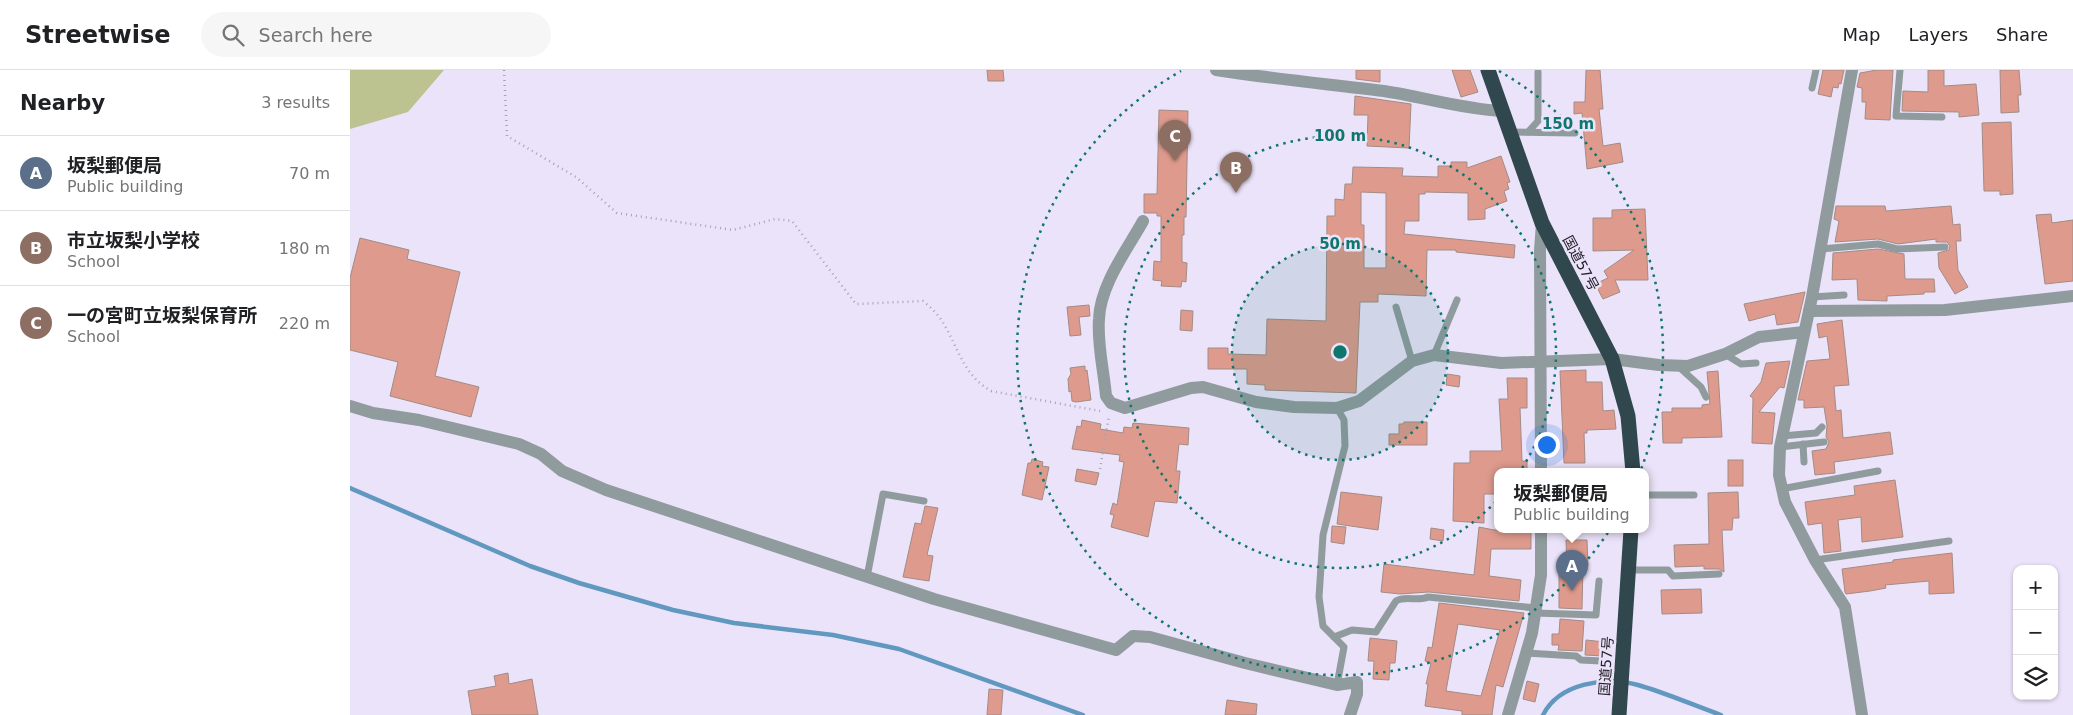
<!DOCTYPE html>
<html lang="en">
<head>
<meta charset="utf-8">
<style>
  body { margin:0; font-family:"DejaVu Sans","Noto Sans JP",sans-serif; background:#f6f6f6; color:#202124 }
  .controls { position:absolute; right:15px; bottom:15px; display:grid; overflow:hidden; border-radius:10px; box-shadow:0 1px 4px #0004 }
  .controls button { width:45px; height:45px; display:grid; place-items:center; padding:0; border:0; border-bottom:1px solid #e0e0e0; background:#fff; color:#202124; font:25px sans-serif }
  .you { position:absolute; left:1196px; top:374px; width:18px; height:18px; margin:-12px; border:4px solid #fff; border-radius:50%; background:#1a73e8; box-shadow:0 0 0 8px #1a73e833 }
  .badge { display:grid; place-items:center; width:32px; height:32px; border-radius:50%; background:#db2777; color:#fff; font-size:16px; font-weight:700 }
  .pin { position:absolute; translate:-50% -41px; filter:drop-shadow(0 1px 2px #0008) }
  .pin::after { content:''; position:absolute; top:26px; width:18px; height:15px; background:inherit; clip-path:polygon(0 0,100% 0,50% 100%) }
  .popup { position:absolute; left:1144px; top:398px; width:155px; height:65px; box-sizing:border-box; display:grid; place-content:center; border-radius:10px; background:#fff; filter:drop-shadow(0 1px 4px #0005); font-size:16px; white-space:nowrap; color:#757577 }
  .popup b { font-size:19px; color:#202124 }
  .popup::after { content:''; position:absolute; left:50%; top:100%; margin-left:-10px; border:10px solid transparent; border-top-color:#fff }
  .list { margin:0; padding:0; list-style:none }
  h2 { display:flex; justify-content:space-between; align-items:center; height:65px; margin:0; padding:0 20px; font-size:21px }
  h2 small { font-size:16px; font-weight:400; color:#757577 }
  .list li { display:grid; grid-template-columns:32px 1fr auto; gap:15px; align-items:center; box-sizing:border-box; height:75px; padding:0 20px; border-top:1px solid #e0e0e0 }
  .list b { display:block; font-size:19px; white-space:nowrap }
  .list p { margin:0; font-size:16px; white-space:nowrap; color:#757577 }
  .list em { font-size:16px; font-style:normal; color:#757577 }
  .icon { flex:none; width:28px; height:28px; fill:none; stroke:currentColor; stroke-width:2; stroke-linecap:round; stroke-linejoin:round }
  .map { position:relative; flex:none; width:1723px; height:645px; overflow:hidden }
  header { display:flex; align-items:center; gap:30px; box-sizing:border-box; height:70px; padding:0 25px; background:#fff; border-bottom:1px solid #e0e0e0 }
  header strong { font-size:24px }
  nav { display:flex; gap:28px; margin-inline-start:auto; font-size:18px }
  .search { width:350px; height:45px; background:#f6f6f6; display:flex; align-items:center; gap:12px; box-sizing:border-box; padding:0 18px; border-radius:28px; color:#757577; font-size:19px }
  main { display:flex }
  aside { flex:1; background:#fff }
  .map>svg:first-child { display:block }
  .green { fill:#bcc391 }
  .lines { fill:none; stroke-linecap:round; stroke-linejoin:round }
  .stream { stroke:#6198c0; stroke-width:4.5 }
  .building { fill:#de9b8d; stroke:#a38b85; fill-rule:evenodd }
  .path { stroke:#a8a2b3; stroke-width:2.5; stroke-dasharray:1 4; stroke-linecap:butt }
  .lane { stroke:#909b9e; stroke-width:7 }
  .street { stroke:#909b9e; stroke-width:12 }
  .highway { stroke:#2f474d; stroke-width:15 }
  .ring { fill:none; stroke:#0f766e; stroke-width:2.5; stroke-dasharray:2.5 5 }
  .labels { text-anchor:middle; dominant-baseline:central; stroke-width:5; stroke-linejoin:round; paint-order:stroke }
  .street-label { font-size:14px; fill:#25222a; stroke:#ebe3f9 }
  .centre { fill:#0f766e; stroke:#ebe3f9; stroke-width:2.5 }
  .ring-label { font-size:15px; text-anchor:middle; font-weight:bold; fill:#0f766e; stroke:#ebe3f9; stroke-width:5; stroke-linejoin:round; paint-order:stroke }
</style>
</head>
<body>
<header>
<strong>Streetwise</strong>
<div class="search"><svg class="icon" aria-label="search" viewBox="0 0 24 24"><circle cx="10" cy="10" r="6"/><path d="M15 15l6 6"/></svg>Search here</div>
<nav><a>Map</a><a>Layers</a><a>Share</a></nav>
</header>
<main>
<aside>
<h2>Nearby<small>3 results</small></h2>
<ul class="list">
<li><span class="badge" style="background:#5c6f8a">A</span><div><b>坂梨郵便局</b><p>Public building</p></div><em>70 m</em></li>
<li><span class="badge" style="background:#8d6e63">B</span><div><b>市立坂梨小学校</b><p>School</p></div><em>180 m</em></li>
<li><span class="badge" style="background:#8d6e63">C</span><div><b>一の宮町立坂梨保育所</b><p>School</p></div><em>220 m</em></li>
</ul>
</aside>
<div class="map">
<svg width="1723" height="645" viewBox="0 0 1723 645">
  <rect width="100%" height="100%" fill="#ebe3f9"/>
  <path class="green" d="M0,0H94L58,42L0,59Z"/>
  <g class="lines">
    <g class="stream">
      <path d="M0,418L180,496L229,513L323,540L384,553L483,565L549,579L733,645"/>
      <path d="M1193,645C1209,613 1256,606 1288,615C1316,623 1343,635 1371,645"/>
    </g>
  </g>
  <g class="building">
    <path d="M637,0H653L654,11H638Z"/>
    <path d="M1006,0H1030V12L1006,9Z"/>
    <path d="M1102,0H1120L1128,22L1111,27Z"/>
    <path d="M1236,0H1250L1253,39H1249L1253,76L1270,73L1273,92L1237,99L1232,43L1224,44V32H1235Z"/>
    <path d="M1473,0H1494L1491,14L1489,13L1488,18L1483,17L1481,27L1468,24Z"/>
    <path d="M1527,0H1543L1540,50L1515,49L1516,32H1512V18L1507,17L1510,3Z"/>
    <path d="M1578,0H1594V16L1626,14L1629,45L1609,47V42L1552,41L1553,21L1578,22Z"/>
    <path d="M1650,0H1669L1671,25H1668L1669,42L1651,43Z"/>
    <path d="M1005,26L1061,34L1059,78L1017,76L1018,45H1004Z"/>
    <path d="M809,40L838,41L836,147H834V165H832V192L837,193L836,212L832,211L831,217L811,216L812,211L803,210L804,191L811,192V146H807V143H794V124H807Z"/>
    <path d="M1661,52L1663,124L1650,125V121H1634L1632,53Z"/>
    <path d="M1151,86L1160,112L1157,113L1159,119L1154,121L1157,131L1135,139V149L1118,150V123L1075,122V124H1069V151H1055L1054,164L1165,175L1164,188L1106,182V180H1077L1076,226L1028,224V232H1010L1006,323L915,320V315L897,314V299H858V278H878V284L916,285L917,249L976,251L977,146H985V129L994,130L995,114H1002L1003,97L1053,98L1052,106L1088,107V96H1101V92H1117V98ZM1011,122L1036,123V198H1014V155H1011Z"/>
    <path d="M1486,136H1535L1536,141L1601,136L1603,155L1610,154L1611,171H1606L1608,200L1618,217L1605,224L1589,198L1588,183L1599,180L1600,176L1597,172H1586V169L1548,174L1528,169L1485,172L1489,151L1484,149Z"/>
    <path d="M1295,139L1298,210H1265L1270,222L1253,229L1245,214L1258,208L1254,201L1284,180L1243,181V148H1262V140Z"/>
    <path d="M1701,144L1702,153L1723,150V211L1695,214L1686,145Z"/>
    <path d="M10,168L59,180L57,189L110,202L85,306L129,317L121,347L40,326L48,292L0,280V208Z"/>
    <path d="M1528,179L1554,184L1555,209H1584L1585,222H1574V224L1537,226V231L1508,230L1507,209L1482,210L1483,183Z"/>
    <path d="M1455,222L1448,252L1427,255L1425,244L1399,251L1394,234Z"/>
    <path d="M739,235L740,246L729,247L731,265L720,266L717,237Z"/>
    <path d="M831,240L843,241L842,261L830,260Z"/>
    <path d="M1492,250L1499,315L1484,316L1486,341L1491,340L1493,368L1540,362L1543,384L1484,392L1485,403L1465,405L1462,381L1476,379L1479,372L1476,367L1477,356L1474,337L1454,338V330H1448L1457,291L1480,289L1477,266L1469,268L1467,254Z"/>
    <path d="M1440,291L1434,318L1430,317L1409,342L1425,343L1422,374L1402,373L1403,328L1400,326L1411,312L1416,293Z"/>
    <path d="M735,296V301L737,300L741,330L726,332L722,331L721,321L719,322L718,309L721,304L720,298Z"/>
    <path d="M1236,300V312H1252L1253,341L1264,340L1266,359L1237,360V363H1234L1235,393H1214L1210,301Z"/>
    <path d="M1368,301L1372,367L1332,368V373H1313L1312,342H1322V338H1352V335L1360,334L1357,302Z"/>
    <path d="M1097,304L1110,306L1109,317L1096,315Z"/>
    <path d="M1157,308H1177V338H1170L1172,391H1177V402H1148V424H1134V453L1103,451L1104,393H1120V381H1152L1149,329H1158Z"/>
    <path d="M732,350L751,354L750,359L773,363L774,357L782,358L783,353L839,358L838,375L829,374L826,401H830L827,433L805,431L798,467L761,457L764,445L760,444L763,433L767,435L774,392L769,391L770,385L722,379L727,356L731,357Z"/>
    <path d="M1054,352H1077V375H1039V364H1049V354H1053Z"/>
    <path d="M682,389L693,392L692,396L699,397L692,430L672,425L678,393H681Z"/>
    <rect x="1378" y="390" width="15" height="26"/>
    <path d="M727,399L749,403L746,415L725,411Z"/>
    <path d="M1545,410L1553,467L1512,472L1511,447L1488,450L1491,481L1474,483L1472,453L1458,455L1455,432L1505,425L1504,416Z"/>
    <path d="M991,422L1032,427L1028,460L987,454Z"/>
    <path d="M1388,422L1389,448H1383L1382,460H1372L1374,502L1369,499H1354V496L1325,497L1324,475L1359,474L1358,423Z"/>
    <path d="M575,436L588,438L577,485L583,486L579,511L553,507L565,453L571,454Z"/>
    <path d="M982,456L996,457L994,474L981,472Z"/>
    <path d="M1129,457L1144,460H1181V479H1141L1139,506L1171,510L1169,531L1079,522L1050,524L1031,522L1034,494L1124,505Z"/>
    <path d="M1081,458L1094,460L1093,471L1080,469Z"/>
    <path d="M1216,470H1237L1238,496H1233L1232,539L1209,538V502H1217Z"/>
    <path d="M1602,483L1604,523L1579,524V511L1535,515L1536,518L1520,521L1496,524L1495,522L1492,499L1543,492V490Z"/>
    <path d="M1351,519L1352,543L1312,544L1311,520Z"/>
    <path d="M1089,533L1174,543L1153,617L1146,615L1142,645H1112V641L1075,636L1078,614H1076L1081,593L1075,591L1078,577L1082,578ZM1108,554L1150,560L1131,626L1096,621Z"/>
    <path d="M1210,549L1234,551L1232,581L1208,580L1209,575H1202V564H1209Z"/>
    <path d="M1020,568L1047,571L1045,593H1040L1039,610L1023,609L1024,591H1018Z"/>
    <path d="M1236,570L1255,572L1253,586L1235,585Z"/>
    <path d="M158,603L159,614L182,609L188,645H122L118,621L146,616L144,606Z"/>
    <path d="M1177,611L1189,614L1185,632L1173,629Z"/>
    <path d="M639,619L653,620L651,645H637Z"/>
    <path d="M877,630L907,634L906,645H875Z"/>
  </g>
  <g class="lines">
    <g class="path">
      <path d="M154,0L157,66L226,107L267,143L383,160L425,149L442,151L506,234L573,231C580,237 587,243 592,251C609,278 612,304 641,321L750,341"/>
      <path d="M750,399L759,346"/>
    </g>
    <g class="lane">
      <path d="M1550,0L1546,46L1592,47"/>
      <path d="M1462,18L1466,0"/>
      <path d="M1161,62L1225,63"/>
      <path d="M1178,62L1188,51V2"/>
      <path d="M1471,179L1528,174L1547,179L1595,177"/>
      <path d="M1462,227L1494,225"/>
      <path d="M1046,237L1062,291"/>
      <path d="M1375,284L1391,294L1406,293"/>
      <path d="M1084,285L1107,230"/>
      <path d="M1329,297L1351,317L1356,327"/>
      <path d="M1432,366L1466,363L1472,357"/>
      <path d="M1453,374L1454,392"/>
      <path d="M1430,377L1474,372"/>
      <path d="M1431,419L1528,401"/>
      <path d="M1296,425H1344"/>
      <path d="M1465,490L1599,471"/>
      <path d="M1278,500H1318L1323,506L1369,504"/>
      <path d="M517,507L533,424L574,431"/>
      <path d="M1185,543L1246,545L1249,511"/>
      <path d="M984,567L1002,560L1026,562L1046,531C1056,525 1067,532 1078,527L1185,538"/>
      <path d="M1176,583L1226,586L1231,590L1251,591"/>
      <path d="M987,615L994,577L973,556L969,527L973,465L995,376L994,350L987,338"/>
    </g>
    <g class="street">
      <path d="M866,0C922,9 978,14 1034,21C1074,27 1112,39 1152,41"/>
      <path d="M1502,0L1462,227L1430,377L1429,405L1435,432L1465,490L1495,537L1512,645"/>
      <path d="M793,151C777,180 750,215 749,249C747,274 754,302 756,326L761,333L775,338L841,318L853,317L906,332L944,337L987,338L1009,331L1062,291L1084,285L1151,293L1262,289L1309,295L1338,296L1375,284L1409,267L1454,262"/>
      <path d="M1459,241L1595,240L1723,226"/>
      <path d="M0,336L23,343L69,350L169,374L191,384L212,401L256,420L584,529L766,580L783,566L800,567L895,593L987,615L1007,612V624L1000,645"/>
      <path d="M1191,402L1190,180L1192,153"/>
      <path d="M1158,645L1182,563L1191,505V460"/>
    </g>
    <g class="highway">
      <path d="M1138,0L1192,153L1262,289L1278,346L1283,402"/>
      <path d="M1269,645L1281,460"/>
    </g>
  </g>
  <circle cx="990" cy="282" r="108" fill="#0f766e" fill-opacity=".12"/>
  <g class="ring">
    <circle cx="990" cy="282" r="108"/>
    <circle cx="990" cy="282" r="216"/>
    <path d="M1149 1A323 323 0 1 1 831 1"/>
  </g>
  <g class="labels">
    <g class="street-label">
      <text transform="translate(1231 193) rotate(62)">国道57号</text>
      <text transform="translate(1256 596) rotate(-86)">国道57号</text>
    </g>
  </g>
  <circle cx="990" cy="282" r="8" class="centre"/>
  <g class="ring-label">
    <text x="1218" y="59">150 m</text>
    <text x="990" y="71">100 m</text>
    <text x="990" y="179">50 m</text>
  </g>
</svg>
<div class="controls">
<button>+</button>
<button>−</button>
<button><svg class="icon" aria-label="layers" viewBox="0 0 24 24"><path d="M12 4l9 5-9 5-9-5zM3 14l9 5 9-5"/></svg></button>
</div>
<div class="you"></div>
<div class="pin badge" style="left:1222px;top:521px;background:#5c6f8a">A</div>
<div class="popup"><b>坂梨郵便局</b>Public building</div>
<div class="pin badge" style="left:886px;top:123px;background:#8d6e63">B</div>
<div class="pin badge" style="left:825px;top:91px;background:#8d6e63">C</div>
</div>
</main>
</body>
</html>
